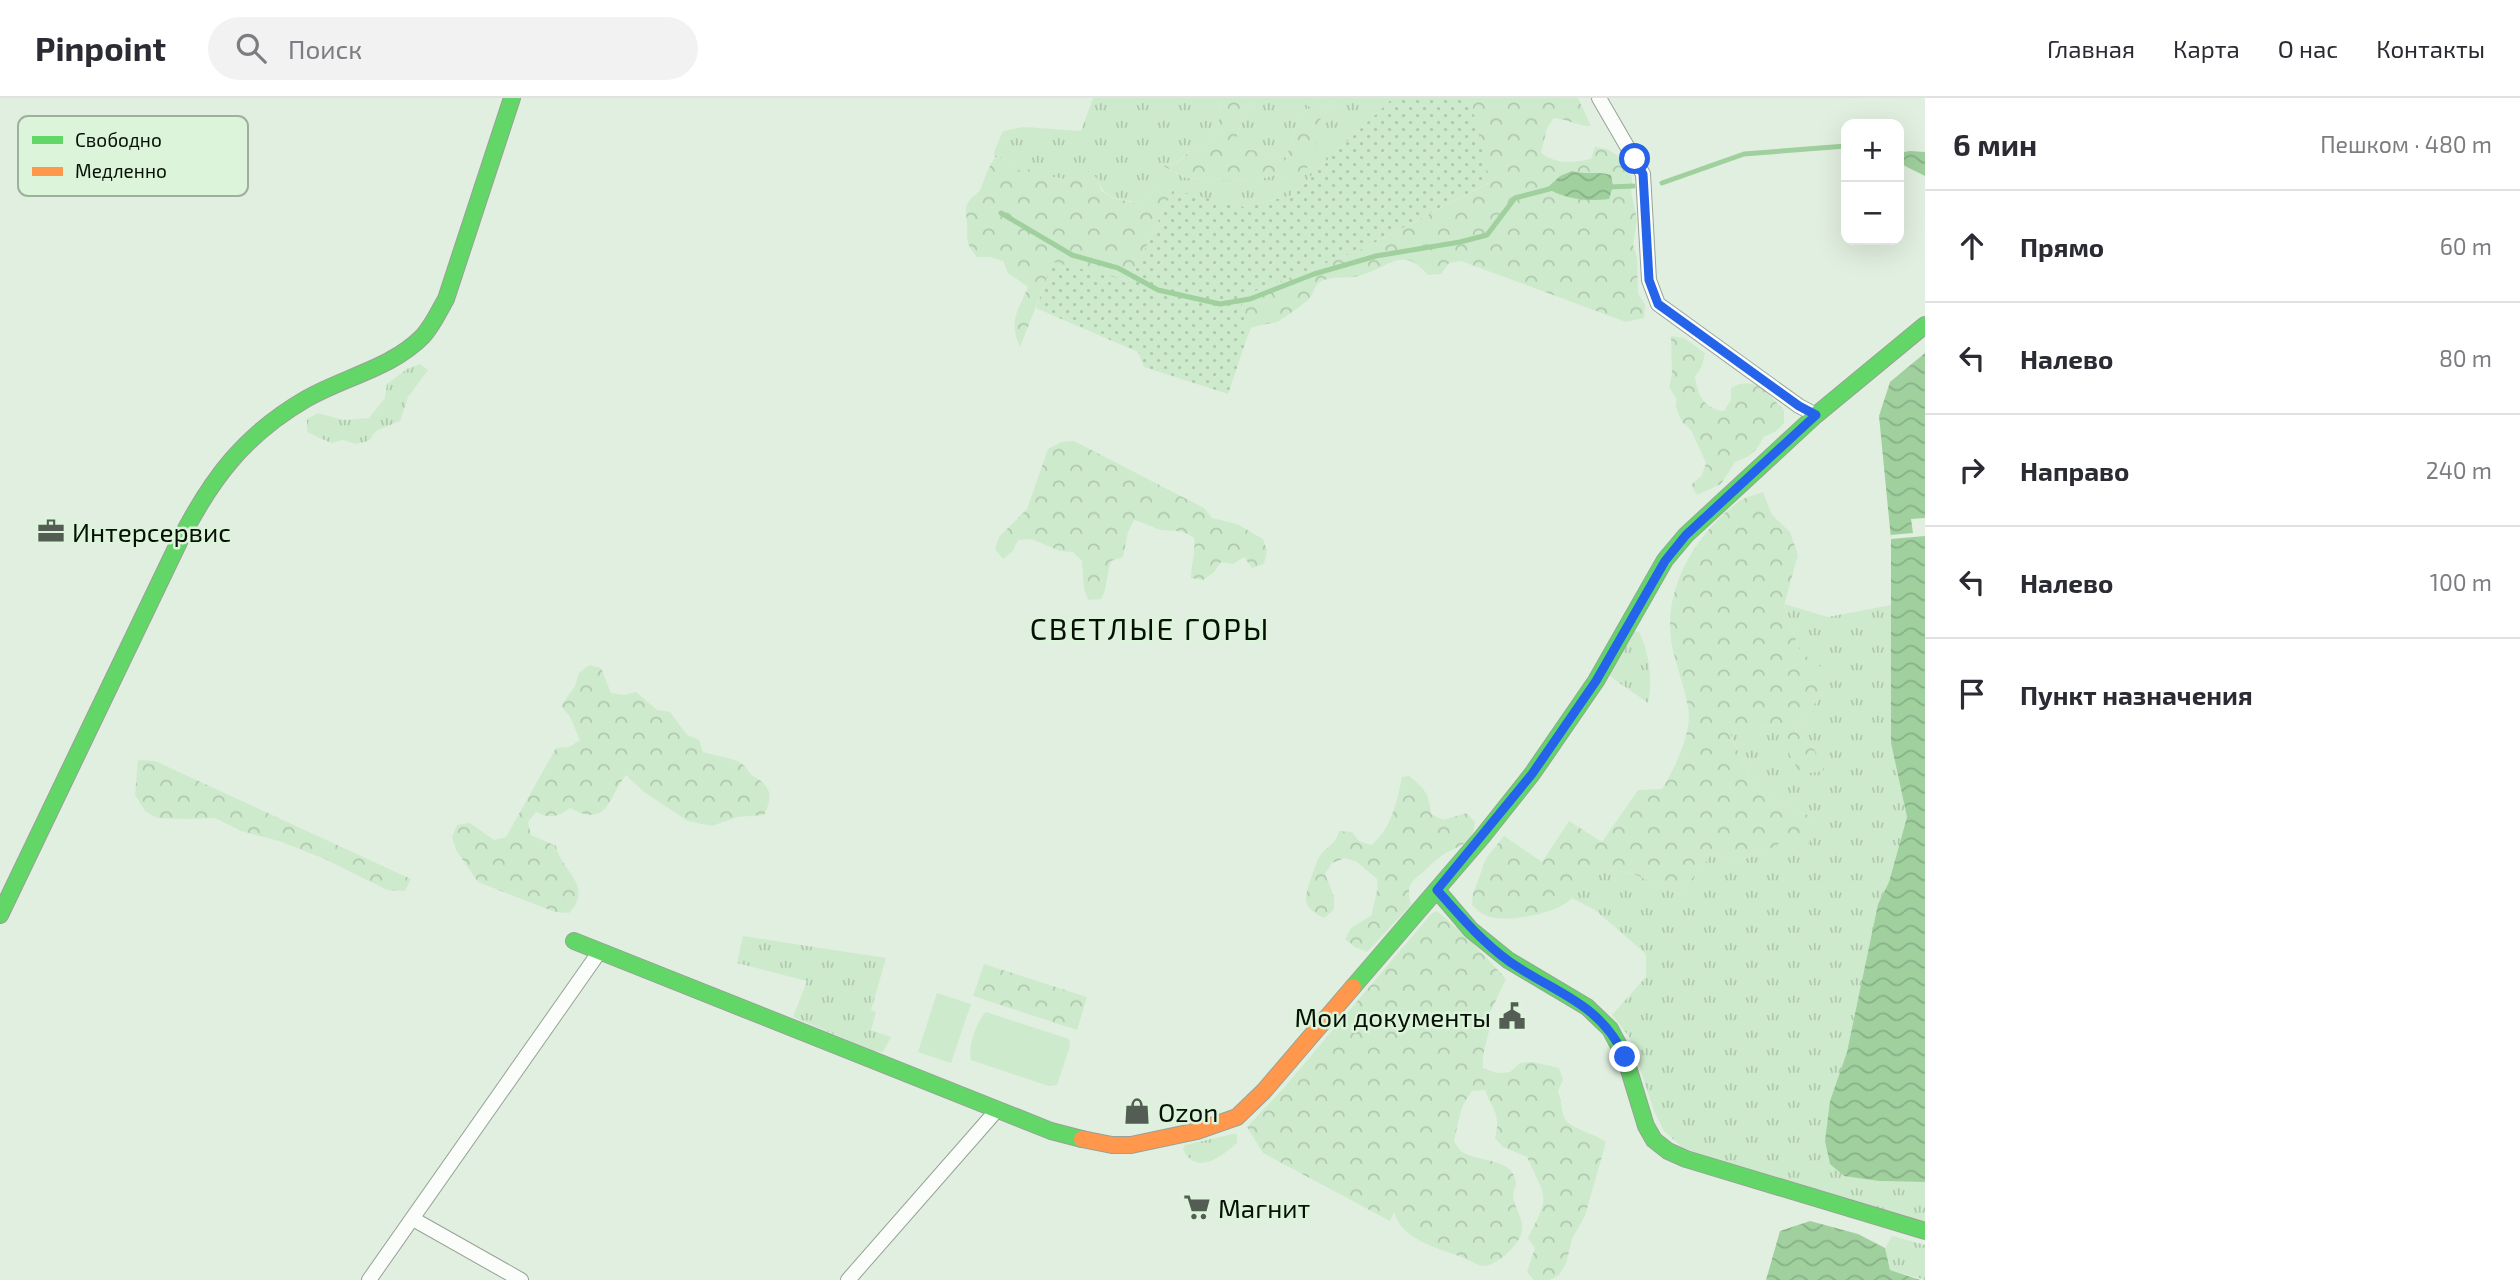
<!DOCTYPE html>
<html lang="ru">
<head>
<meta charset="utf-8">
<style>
  body { margin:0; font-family:"Exo 2",sans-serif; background:#f2f2f3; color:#2b2b33 }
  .controls { position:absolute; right:21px; top:21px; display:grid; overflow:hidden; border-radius:14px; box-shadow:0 7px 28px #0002 }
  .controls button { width:63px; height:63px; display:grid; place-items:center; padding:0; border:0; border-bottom:2px solid #e1e1e2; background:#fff; color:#2b2b33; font:35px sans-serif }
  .stop { position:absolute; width:21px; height:21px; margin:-16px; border:5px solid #2563eb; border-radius:50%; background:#fff }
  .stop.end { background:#2563eb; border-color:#fff; box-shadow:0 2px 7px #0008 }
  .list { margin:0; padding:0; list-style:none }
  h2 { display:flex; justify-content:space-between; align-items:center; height:91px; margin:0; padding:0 28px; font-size:30px }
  h2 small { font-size:23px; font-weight:400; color:#7c7c81 }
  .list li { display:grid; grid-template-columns:46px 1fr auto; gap:21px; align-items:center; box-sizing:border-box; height:112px; padding:0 28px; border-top:2px solid #e1e1e2 }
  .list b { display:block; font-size:26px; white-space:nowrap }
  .list em { font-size:23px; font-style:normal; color:#7c7c81 }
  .icon { flex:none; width:38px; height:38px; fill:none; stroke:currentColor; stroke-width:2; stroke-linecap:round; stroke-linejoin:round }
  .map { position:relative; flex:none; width:1925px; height:1182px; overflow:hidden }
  header { display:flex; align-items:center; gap:42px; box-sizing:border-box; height:98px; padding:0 35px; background:#fff; border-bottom:2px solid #e1e1e2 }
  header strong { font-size:33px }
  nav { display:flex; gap:38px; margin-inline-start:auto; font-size:24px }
  .search { width:490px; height:63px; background:#f2f2f3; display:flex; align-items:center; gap:18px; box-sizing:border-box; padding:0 24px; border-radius:38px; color:#7c7c81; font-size:26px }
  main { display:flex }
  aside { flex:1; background:#fff }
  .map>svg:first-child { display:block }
  .grass { fill:url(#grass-tufts) }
  .forest { fill:url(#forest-crowns) }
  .garden { fill:url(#garden-dots) }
  .pitch { fill:#ceeacc }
  .water { fill:url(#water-waves) }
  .pier { fill:#e1efe0 }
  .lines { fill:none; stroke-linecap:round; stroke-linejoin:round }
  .stream { stroke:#a0d09e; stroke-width:5 }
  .street-casing { stroke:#97a296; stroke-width:16 }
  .fast-casing { stroke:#97a296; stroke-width:18 }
  .slow-casing { stroke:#97a296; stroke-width:18 }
  .street { stroke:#fafdfa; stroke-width:14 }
  .fast { stroke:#63d668; stroke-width:16 }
  .slow { stroke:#ff974d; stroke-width:16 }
  .route { stroke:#2563eb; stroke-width:9 }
  .labels { text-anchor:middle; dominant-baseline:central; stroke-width:5; stroke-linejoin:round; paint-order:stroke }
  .poi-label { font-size:26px; fill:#070f07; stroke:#dcf5da; text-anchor:start }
  .quarter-label { font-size:30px; letter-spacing:2px; fill:#070f07; stroke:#dcf5da }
  .key { fill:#dcf5da; stroke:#9cb09b; stroke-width:2 }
  .key-label { font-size:19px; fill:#070f07 }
</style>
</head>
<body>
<header>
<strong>Pinpoint</strong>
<div class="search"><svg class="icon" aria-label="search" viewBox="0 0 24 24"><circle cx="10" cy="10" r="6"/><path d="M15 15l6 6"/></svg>Поиск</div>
<nav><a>Главная</a><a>Карта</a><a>О нас</a><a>Контакты</a></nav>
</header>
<main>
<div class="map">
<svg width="1925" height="1182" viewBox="0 0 1925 1182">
  <defs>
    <pattern id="grass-tufts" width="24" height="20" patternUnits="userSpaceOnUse" patternTransform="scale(1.75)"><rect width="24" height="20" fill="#ceeacc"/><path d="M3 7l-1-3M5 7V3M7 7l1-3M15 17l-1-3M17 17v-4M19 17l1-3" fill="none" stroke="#afc8ae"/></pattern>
    <pattern id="forest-crowns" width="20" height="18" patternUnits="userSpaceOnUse" patternTransform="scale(1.75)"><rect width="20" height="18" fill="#ceeacc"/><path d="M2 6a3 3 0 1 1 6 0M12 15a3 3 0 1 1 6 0" fill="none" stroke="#afc8ae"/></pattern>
    <pattern id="garden-dots" width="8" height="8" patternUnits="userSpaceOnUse" patternTransform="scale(1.75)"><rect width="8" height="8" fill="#ceeacc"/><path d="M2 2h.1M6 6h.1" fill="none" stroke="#afc8ae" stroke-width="1.8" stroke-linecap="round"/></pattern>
    <pattern id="water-waves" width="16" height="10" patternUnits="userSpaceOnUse" patternTransform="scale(1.75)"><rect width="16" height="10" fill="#a0d09e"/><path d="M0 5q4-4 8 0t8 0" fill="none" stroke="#88b187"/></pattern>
  </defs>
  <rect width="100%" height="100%" fill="#e1efe0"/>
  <g class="grass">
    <path d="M1093,0H1219C1220,25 1221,48 1191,50C1183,62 1176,65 1164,69L1186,80L1250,83L1275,77L1288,80L1314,47L1319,35V23L1337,0H1393L1290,98L1244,109L1155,89L1148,99L1137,105C1116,99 1105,103 1097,80L1065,81L1052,79L1040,72L1016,73L1008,61L995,59L994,54L1003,33L1023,29L1081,33Z"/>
    <path d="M1252,0H1314L1297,26L1285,64L1262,53L1237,51V37Z"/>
    <path d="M420,266L428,272L408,299L400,323L376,333L368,343L356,346L343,342L331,345L307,334V321L318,315L343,322L369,320L385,300L387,286L407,271Z"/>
    <path d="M1784,506L1828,519L1891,507V645L1907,719L1889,784L1878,806L1847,954L1830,1003L1879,1083L1925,1084V1124L1705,1059L1682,1049L1664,1033L1654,1013L1630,940L1612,917L1646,879V856L1595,812L1572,800C1576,794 1579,786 1584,781C1609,758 1653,785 1679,796L1712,756L1737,763L1761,756L1815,720L1768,701L1751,682L1730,635L1775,627L1800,676L1814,651L1795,633L1825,591L1800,554Z"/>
    <path d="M1633,533L1639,534C1649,553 1653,584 1648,605L1611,579L1609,573Z"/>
    <path d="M743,838L886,860L871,912L876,914L871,932L891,939L883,954L874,953L793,919L807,883L737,865Z"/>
    <path d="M1233,1036H1237V1045C1222,1058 1196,1079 1183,1051L1185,1047Z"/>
    <path d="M1892,1138L1925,1147V1182L1890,1172L1885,1150Z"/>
  </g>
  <g class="forest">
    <path d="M1219,0H1252L1237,37L1238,51L1262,53L1285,64L1297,26L1314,0H1337L1319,23V35L1308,69L1288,80L1275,77L1250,83L1186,80L1163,68C1177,67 1183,62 1191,50C1221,48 1220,25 1219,0Z"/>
    <path d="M1470,0H1578L1591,28C1577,28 1568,21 1554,20L1547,30L1541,55C1558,67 1571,65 1591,61L1595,49L1607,51L1618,58L1632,80L1631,93L1637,121L1633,147L1637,159L1638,195L1645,207L1644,220L1626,224L1461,163L1449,165L1441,176L1428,177C1402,147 1391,168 1362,177C1350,181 1336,178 1324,182C1313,186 1315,195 1308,202C1304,206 1281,222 1277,224C1268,226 1260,227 1251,230L1248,237L1240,199L1364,150L1489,85Z"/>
    <path d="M995,59L1008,61L1016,72L1041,71L1052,79L1064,81L1077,80L1087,72L1097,80L1101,92L1112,100L1136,105L1148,99L1155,89L1173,92L1130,183L1053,165L1020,249C1008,222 1018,213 1028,189L1008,175L1003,163L990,159H977C964,144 968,141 967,123C966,115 964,109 970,102C973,97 979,96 981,90C985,79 988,70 995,59Z"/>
    <path d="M1671,238L1684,240L1705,255L1702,268L1695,279C1698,297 1704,311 1724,313L1731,302V290C1756,276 1767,296 1784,312V325L1775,334L1763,339C1757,354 1750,359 1735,364L1721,386L1697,397L1691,387L1702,377L1706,365L1691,332L1682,324L1677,312L1676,300L1669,289L1672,276Z"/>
    <path d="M1074,343L1204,410L1212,420L1237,426L1263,441L1267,453L1264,466L1252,470L1244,459L1233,466L1221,464L1214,474L1203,482L1191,480C1191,466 1196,455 1194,440C1177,428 1171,436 1155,430C1148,427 1142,424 1134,422L1128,434L1123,459L1111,463C1106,477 1108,489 1101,501L1088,502L1084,490L1082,463L1073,454L1060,453L1031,441L1018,442L1013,453L1003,461L995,451L999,439L1027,411L1048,351L1061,344Z"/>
    <path d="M1763,394L1772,417L1790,434L1798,457L1784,507L1800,554L1820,568L1825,591L1795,633L1814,651L1825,673L1800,676L1774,627L1730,636L1751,682L1768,701L1815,720L1809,746L1783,743L1761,756L1737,763L1712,756L1679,796C1654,786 1625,766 1597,774C1583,778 1580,791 1571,801C1558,815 1514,823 1495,820C1485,819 1478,813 1472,807L1473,795L1487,759L1504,738L1542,764L1569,723L1602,744L1638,692L1662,691C1674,672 1687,644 1689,621C1690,603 1674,563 1671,542C1664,488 1696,436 1738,404C1745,399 1755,397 1763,394Z"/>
    <path d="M589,567L601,570L611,595L624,597L636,594L657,612L670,614L687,637L699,642L703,654C715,658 731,659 741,665C746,668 748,674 752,677C771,688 774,697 764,717L737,719L712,728L688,723L644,694L626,677C608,699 609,731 570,710C557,719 550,721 536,714L528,724L531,737L556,748C561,774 595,787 569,815L555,814L478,784L456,752L452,739L457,727L470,725L494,742L506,739L556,650L569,649L580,642L570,619L561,608L575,588L579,575Z"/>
    <path d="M138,662L155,663L411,781L405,793L387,792L325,761L279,743L241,733L215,720L185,721L157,720L145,713L135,697Z"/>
    <path d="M1409,678C1425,691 1429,695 1431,716L1443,722L1467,715L1475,724C1472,751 1456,746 1439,760C1433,764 1428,770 1422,775C1408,786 1407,788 1411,807L1367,854L1355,849L1345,841L1351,830L1372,817C1373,803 1379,795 1377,781L1357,764L1345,760L1332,765L1325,776L1334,799V812L1324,820C1298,808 1306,797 1313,774C1316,767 1317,761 1323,754C1331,746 1336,745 1339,733L1352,734L1359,743L1371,747C1391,732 1397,703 1402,679Z"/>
    <path d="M1437,813L1468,840L1506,881L1488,919L1489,933L1483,957V970L1497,975L1510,974L1520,965L1533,964L1559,970L1563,982L1558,993C1562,1003 1561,1015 1565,1021C1571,1031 1594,1035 1606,1044L1585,1118L1572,1141L1566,1166L1559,1177L1550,1182H1534L1527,1174L1535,1150L1528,1140C1551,1096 1546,1101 1527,1059L1503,1049L1495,1040C1501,1014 1493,1014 1485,992L1472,993C1459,1009 1459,1024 1454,1043C1457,1047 1459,1053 1464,1055C1480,1064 1515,1060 1516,1086C1516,1089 1513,1093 1513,1096C1513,1109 1524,1119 1522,1133C1520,1146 1498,1167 1484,1168C1476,1168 1467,1160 1459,1158C1437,1150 1401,1141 1394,1114L1390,1123L1263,1055L1247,1029L1282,992L1431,816Z"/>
    <path d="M984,866L1087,899L1077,932L973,898Z"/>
  </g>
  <path class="garden" d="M1393,0H1470L1490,84L1364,150L1240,199L1248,237L1228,296L1144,269L1138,254L1036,210L1053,164L1130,183L1173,92L1244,109L1290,98Z"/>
  <g class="pitch">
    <path d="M937,895L971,906L951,965L918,954Z"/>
    <path d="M986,914L1069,941L1070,948L1057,987L1049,988L971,962C967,950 977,922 986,914Z"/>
  </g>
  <g class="water">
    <path d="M1910,53L1925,54V78L1899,65V55Z"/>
    <path d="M1572,73C1585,77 1597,73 1611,77L1613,88L1609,101C1589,104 1564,101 1547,90L1560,78Z"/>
    <path d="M1925,255V1084L1879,1083L1844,1078L1830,1066L1825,1043L1830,1003L1847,954L1878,806L1889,784L1907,719L1891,645V441L1879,318L1890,284Z"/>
    <path d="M1810,1123L1858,1136L1885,1150L1890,1172L1920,1182H1766L1780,1133Z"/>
  </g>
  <path class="pier" d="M1925,420V438L1891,441L1890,437L1913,435L1911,421Z"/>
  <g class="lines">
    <g class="stream">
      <path d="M1662,85L1744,56L1846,48"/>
      <path d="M1609,89L1633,88"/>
      <path d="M1001,115L1072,157L1118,170L1158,192L1220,206L1250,201L1314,176L1376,158L1460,144L1487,137L1515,100L1553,90"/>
    </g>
    <defs>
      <g id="street">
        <path d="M1599,0L1643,76L1649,182L1658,206L1799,308L1816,317"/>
        <path d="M413,1121L521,1182"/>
        <path d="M369,1182L600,853"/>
        <path d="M848,1182L997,1012"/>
      </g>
      <g id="fast">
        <path d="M1437,792L1471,832L1508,862L1587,909L1610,931L1625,959L1646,1028L1654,1042L1668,1053L1686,1061L1925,1133"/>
        <path d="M0,817L179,444C211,381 244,337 306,301C344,279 392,270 423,238C433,227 439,213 446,201L512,0"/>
        <path d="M574,843L1051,1033L1082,1041"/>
        <path d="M1353,889L1482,739L1532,676L1596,583L1665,462L1686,437L1816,317L1925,227"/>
      </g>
      <path id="slow" d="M1082,1041L1112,1047H1131L1197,1033L1237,1019L1264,993L1353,889"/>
    </defs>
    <use href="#street" class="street-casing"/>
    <use href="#fast" class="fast-casing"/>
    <use href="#slow" class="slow-casing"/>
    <use href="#street" class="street"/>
    <use href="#fast" class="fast"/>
    <use href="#slow" class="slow"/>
  </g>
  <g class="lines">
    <path class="route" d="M1625,959C1600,905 1557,896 1510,864C1482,844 1460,818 1437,792L1532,676L1596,583L1665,463L1686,437L1816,317L1799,308L1658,206L1649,182L1643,76L1635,61"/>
  </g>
  <defs>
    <symbol id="office-bare" viewBox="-9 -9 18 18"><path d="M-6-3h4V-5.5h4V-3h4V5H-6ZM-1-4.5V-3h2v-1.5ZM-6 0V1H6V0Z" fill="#535d53" stroke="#dcf5da" stroke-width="2.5" paint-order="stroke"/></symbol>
    <symbol id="civic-bare" viewBox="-9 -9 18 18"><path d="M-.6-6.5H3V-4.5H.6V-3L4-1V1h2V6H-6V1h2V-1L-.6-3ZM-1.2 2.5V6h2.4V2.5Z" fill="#535d53" stroke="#dcf5da" stroke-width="2.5" paint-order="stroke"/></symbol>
    <symbol id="shop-bare" viewBox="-9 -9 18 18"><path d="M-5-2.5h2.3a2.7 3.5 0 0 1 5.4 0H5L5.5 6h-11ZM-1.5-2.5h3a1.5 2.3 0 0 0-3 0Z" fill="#535d53" stroke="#dcf5da" stroke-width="2.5" paint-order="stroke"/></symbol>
    <symbol id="supermarket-bare" viewBox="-9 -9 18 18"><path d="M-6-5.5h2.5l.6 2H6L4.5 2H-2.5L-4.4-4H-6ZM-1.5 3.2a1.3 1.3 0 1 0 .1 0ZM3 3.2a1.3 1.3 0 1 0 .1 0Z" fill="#535d53" stroke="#dcf5da" stroke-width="2.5" paint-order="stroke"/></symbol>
  </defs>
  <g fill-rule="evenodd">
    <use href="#office-bare" x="32" y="414" width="38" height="38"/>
    <use href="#civic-bare" x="1493" y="899" width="38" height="38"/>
    <use href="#shop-bare" x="1118" y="994" width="38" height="38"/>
    <use href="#supermarket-bare" x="1178" y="1090" width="38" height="38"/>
  </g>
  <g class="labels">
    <g class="poi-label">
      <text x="72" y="433">Интерсервис</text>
      <text x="1491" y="918" text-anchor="end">Мои документы</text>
      <text x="1158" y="1013">Ozon</text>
      <text x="1218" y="1109">Магнит</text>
    </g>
    <g class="quarter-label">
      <text x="1150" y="530">СВЕТЛЫЕ ГОРЫ</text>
    </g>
  </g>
  <rect x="18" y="18" width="230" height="80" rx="10" class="key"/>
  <rect x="32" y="38" width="31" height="8" fill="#63d668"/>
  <rect x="32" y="69" width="31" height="9" fill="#ff974d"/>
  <g class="key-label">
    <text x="75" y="49">Свободно</text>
    <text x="75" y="80">Медленно</text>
  </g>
</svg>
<div class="controls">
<button>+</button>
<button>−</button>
</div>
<div class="stop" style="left:1635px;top:61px"></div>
<div class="stop end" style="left:1625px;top:959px"></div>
</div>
<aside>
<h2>6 мин<small>Пешком · 480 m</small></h2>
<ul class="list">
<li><svg class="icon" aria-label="ahead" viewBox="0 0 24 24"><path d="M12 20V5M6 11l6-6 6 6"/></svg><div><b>Прямо</b></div><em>60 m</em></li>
<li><svg class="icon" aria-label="left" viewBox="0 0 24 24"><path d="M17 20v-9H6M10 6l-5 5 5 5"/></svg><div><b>Налево</b></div><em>80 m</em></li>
<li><svg class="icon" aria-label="right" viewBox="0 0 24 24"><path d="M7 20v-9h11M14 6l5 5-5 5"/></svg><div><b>Направо</b></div><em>240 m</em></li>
<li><svg class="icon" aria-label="left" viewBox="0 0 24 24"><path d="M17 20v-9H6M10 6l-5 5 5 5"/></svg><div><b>Налево</b></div><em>100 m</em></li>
<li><svg class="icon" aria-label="arrive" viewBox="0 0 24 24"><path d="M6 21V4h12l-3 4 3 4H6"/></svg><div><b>Пункт назначения</b></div></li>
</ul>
</aside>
</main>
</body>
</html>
